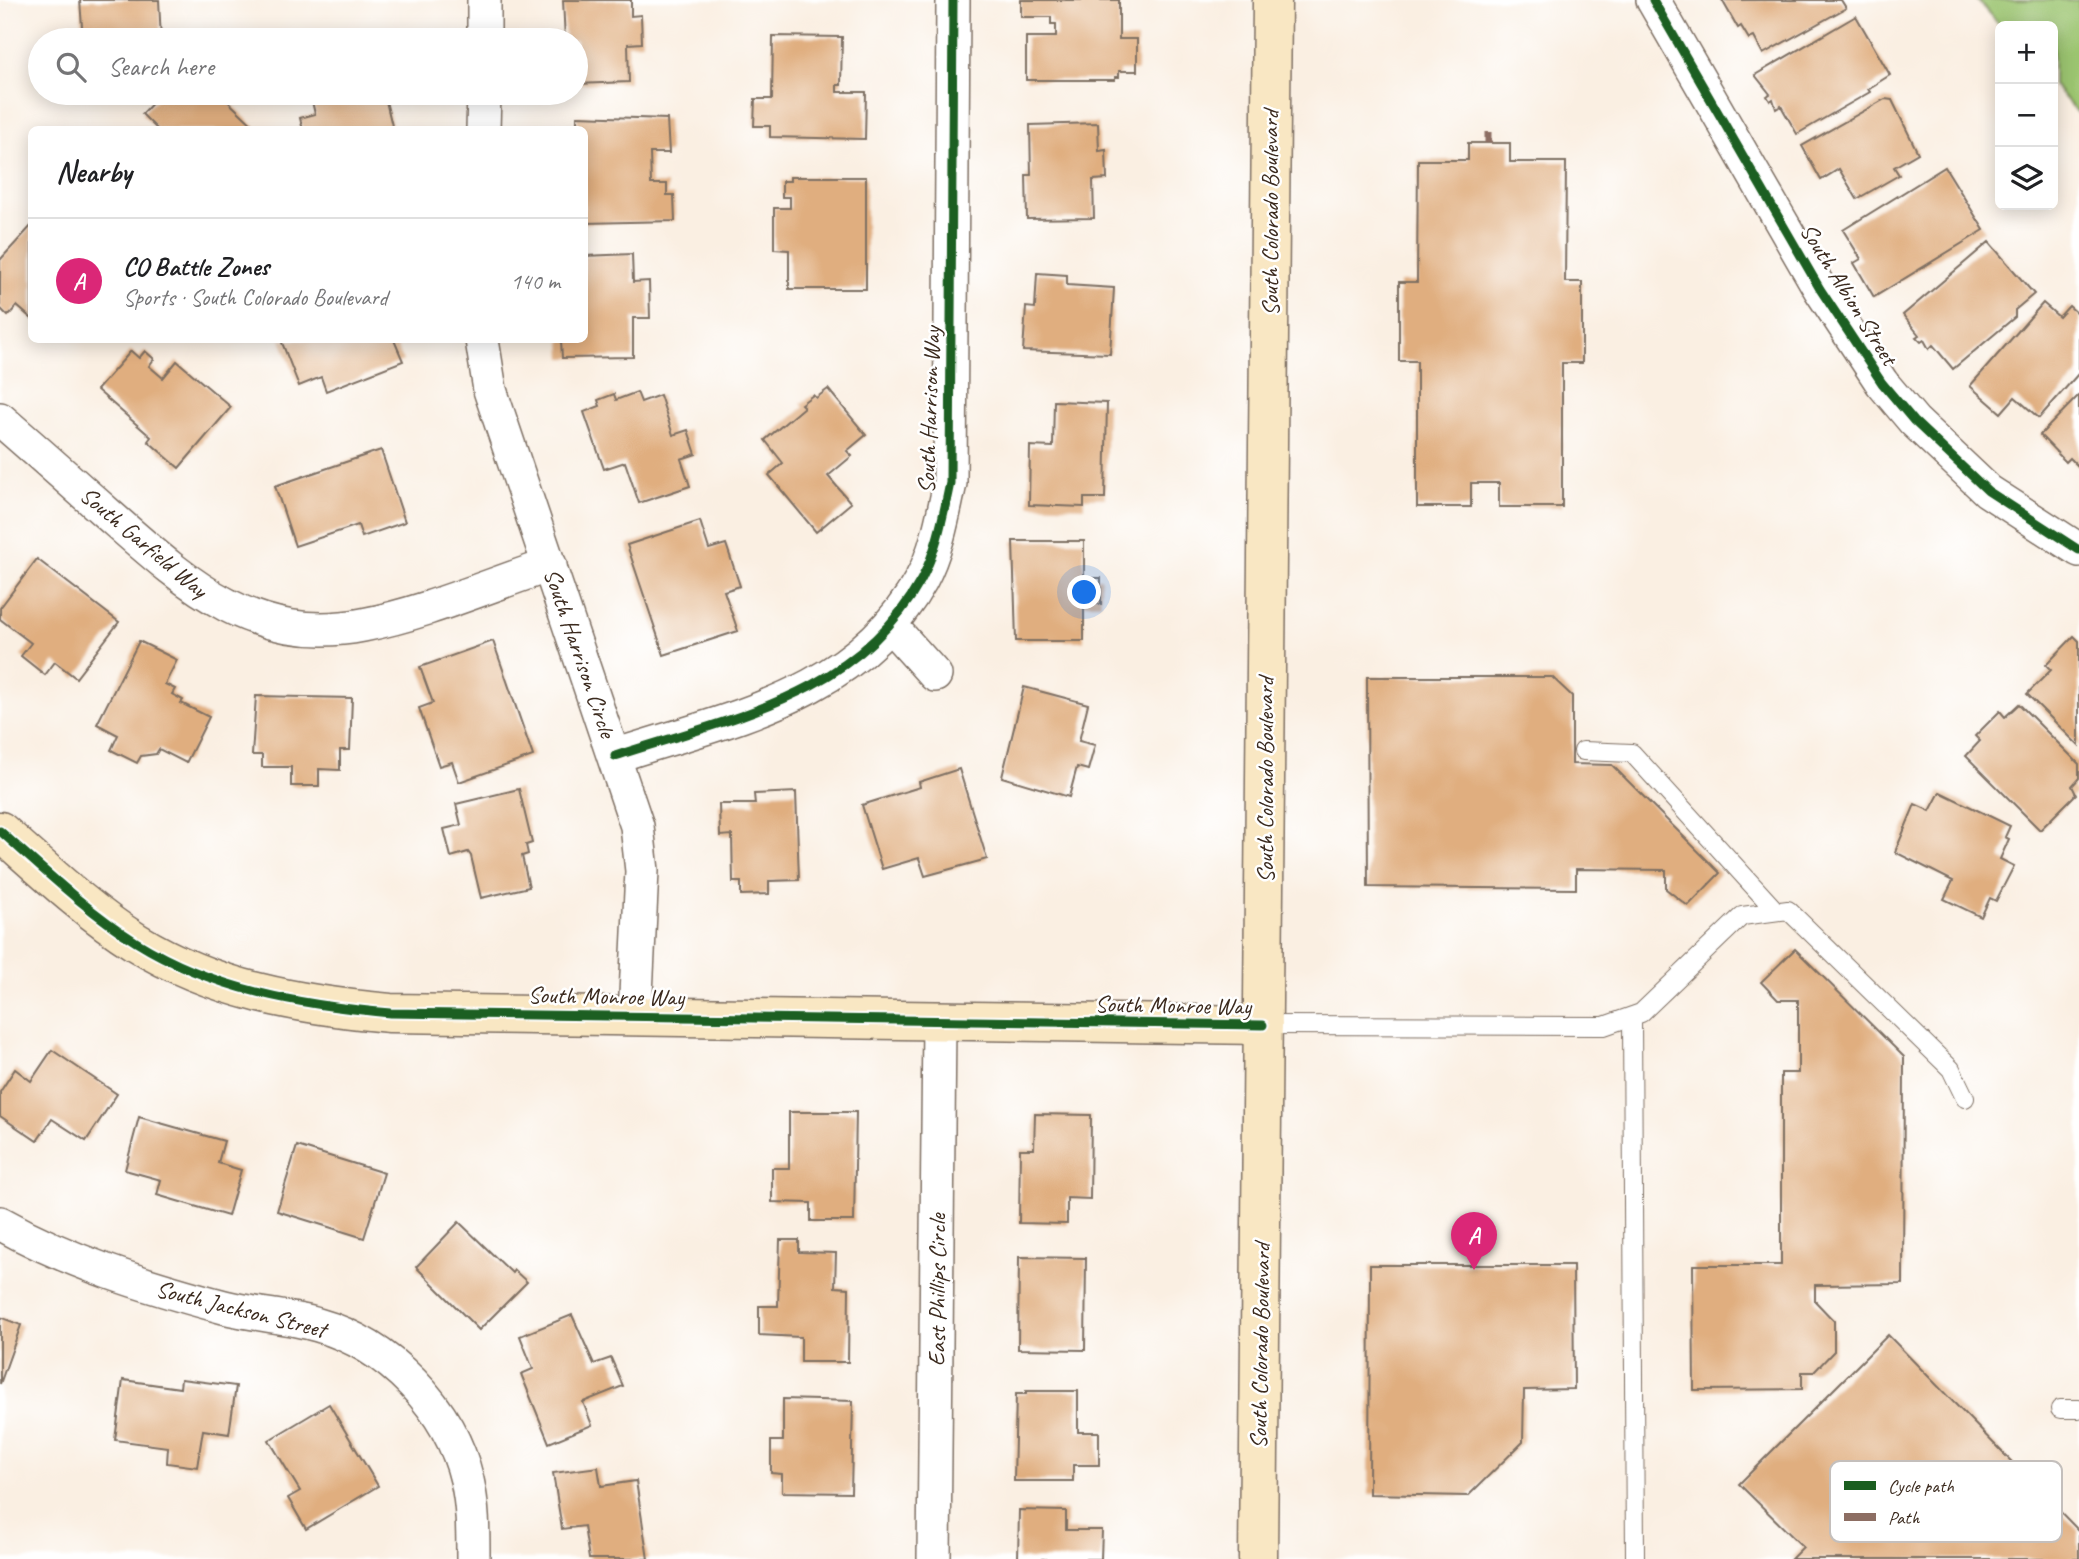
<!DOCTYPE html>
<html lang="en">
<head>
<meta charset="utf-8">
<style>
  body { margin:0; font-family:Caveat,sans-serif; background:#f6f6f6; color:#202124 }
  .controls { position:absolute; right:21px; top:21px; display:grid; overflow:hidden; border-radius:10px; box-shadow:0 4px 18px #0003 }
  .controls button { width:63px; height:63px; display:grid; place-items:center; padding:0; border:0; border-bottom:2px solid #e0e0e0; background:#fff; color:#202124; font:35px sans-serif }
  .you { position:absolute; left:1085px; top:593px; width:24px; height:24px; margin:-18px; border:5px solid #fff; border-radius:50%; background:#1a73e8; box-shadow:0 0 0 10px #1a73e833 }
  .badge { display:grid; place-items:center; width:46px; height:46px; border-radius:50%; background:#db2777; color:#fff; font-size:23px; font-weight:700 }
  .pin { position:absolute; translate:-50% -58px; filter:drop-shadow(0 2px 4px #0008) }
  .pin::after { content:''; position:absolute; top:37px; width:24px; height:21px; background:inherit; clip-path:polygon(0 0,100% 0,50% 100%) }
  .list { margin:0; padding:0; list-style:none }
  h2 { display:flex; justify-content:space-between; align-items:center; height:91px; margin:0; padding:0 28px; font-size:30px }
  h2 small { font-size:23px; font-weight:400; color:#757577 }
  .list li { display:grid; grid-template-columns:46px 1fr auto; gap:21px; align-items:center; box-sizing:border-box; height:126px; padding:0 28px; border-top:2px solid #e0e0e0 }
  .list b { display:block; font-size:26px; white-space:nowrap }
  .list p { margin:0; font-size:23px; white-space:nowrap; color:#757577 }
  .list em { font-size:23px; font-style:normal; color:#757577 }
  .icon { flex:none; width:38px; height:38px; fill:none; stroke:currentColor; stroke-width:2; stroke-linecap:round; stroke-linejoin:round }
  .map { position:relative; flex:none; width:2079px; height:1559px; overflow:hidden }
  .search { position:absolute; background:#fff; box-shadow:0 4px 18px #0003; left:28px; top:28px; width:560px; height:77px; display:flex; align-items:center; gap:18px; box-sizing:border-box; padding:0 24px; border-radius:38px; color:#757577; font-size:26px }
  .panel { position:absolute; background:#fff; box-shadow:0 4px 18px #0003; left:28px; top:126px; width:560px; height:217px; border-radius:10px }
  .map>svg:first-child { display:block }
  .green { fill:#9bc470; stroke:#6b7747; stroke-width:2 }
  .building { fill:#e0ae7f }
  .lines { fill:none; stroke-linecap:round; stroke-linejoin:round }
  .lane-casing { stroke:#7e6f63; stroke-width:20 }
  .street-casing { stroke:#7e6f63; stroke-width:36 }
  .secondary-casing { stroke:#7e6f63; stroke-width:41 }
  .lane { stroke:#fff; stroke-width:18 }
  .street { stroke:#fff; stroke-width:33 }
  .secondary { stroke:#f9e7c3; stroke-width:38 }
  .quiet { stroke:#8d6e63; stroke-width:7; stroke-dasharray:14 7; stroke-linecap:butt }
  .cycleway-casing { stroke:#fff; stroke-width:13 }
  .cycleway { stroke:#1b5e20; stroke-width:9 }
  .labels { text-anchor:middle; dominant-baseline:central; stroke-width:5; stroke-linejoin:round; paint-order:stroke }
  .street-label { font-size:24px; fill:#3b2a1e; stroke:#fff }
  .key { fill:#fff; stroke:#c4bfbc; stroke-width:2 }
  .key-label { font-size:19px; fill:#3b2a1e }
</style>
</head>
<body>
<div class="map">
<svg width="2079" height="1559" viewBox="0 0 2079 1559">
  <rect width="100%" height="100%" fill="#fff"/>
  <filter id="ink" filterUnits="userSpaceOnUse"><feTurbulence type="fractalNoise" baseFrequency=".0143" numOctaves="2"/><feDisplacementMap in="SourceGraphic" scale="14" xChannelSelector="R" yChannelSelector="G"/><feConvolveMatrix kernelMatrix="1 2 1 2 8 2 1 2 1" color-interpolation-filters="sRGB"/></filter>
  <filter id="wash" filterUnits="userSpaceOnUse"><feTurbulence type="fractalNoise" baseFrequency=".00686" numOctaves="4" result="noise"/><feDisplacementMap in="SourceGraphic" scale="28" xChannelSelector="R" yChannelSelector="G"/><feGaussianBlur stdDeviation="1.57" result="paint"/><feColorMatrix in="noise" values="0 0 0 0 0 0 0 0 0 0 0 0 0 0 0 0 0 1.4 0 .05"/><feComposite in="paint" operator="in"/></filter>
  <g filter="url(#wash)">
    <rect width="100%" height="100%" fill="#faefe2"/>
    <path class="green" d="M1977,0H2079V114L2053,85V26H2000Z"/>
    <g id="blocks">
      <g class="building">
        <path d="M80,0H159L161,40H83Z"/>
        <path d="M563,0H631V16L641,15L642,43L628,44L629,82L576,84V40H565Z"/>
        <path d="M1021,0H1119V39H1137V71H1119V77H1115V80H1026V37H1056V24H1051V17H1021Z"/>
        <path d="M1722,0H1841L1846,8L1763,54L1754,37L1749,39L1741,26L1738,28Z"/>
        <path d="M1856,16L1890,75L1868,89L1870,92L1797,134L1781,106L1776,109L1773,99L1770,101L1767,96L1770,94L1755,75Z"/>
        <path d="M773,36L842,37L841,85H837V92H866L865,139L770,137V126H754L755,99H772Z"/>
        <path d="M162,93H219L258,130H158L142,114Z"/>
        <path d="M310,93H384L393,130H303L300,118L315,114Z"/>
        <path d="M1885,99L1892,100L1918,153L1894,167L1899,175L1857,199L1839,169L1821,180L1802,146Z"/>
        <path d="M577,116L667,119L669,153H650L651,184H667V195H674L675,221L584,223V130H577Z"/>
        <path d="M1098,123L1099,151L1106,150L1107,179L1093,180L1094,218L1027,219L1026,175H1031L1030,125Z"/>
        <path d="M1468,143H1510V162H1566L1565,282H1582V363H1562V507H1499V483H1471V507H1417V361H1399V282H1417L1418,160H1468Z"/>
        <path d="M1945,167L1984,230L1874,297L1854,263L1861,259L1843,230Z"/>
        <path d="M790,177H866V289H789V250L774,249V208H790V197H782V181H790Z"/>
        <path d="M32,225V319L17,306L8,316L0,308V260Z"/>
        <path d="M1989,242L2034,294L2015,310V317L1953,369L1933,345L1929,349L1924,340L1921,342L1916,337L1919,335L1903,315Z"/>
        <path d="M632,254L633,282L649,281L650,318H633V357L562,358L561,340H584V256Z"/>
        <path d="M1037,273L1067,275V285L1114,288L1110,354L1023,351L1026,307L1035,308Z"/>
        <path d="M2043,303L2059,317L2069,306L2079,315V373L2039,418L2015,397L2001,413L1970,386Z"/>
        <path d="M281,340H394L403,361L326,391L321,377L299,386Z"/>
        <path d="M131,351L139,358L145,351L154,359L149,366L163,378L177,361L231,407L179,468L148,441L151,437L97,390Z"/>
        <path d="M828,389L866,435L847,451L852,456L828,476L851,503L816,532L769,475L783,463L765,440L804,407L801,404L813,395L816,398Z"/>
        <path d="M637,392L641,402L660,395L673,435L688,430L696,454L681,459L690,486L639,503L625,462L604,469L584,412L600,406L598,400L614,394L616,400Z"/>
        <path d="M2079,395V467L2070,458L2066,462L2040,435Z"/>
        <path d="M1054,401L1107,403L1105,498H1084V507L1029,505L1030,446L1053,447Z"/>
        <path d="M381,450L405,522L362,537L358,525L295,546L275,486Z"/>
        <path d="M700,521L709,549L726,544L740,586L724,591L738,631L664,655L627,545Z"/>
        <path d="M1013,541H1084V578H1101V604H1084V641H1016Z"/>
        <path d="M37,559L119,622L76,678L55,662L45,675L21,656L31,643L0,619V608Z"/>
        <path d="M2074,636L2079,641V746L2027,694L2051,670L2046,665Z"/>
        <path d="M139,641L177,660L165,684L175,689L172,694L183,700L181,703L209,717L186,763L159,749L156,754L141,756L137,763L111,750L118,735L97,724Z"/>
        <path d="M493,641L533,756L459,782L452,762L439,766L419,708L433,703L420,667Z"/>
        <path d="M1367,677H1552L1572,696V764L1612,765L1720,873L1688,906L1666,889V870L1576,869V889L1368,887Z"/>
        <path d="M1024,687L1088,704L1079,741L1095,745L1088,770L1077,767L1069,797L1002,777Z"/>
        <path d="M256,696L352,698L350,750H340V770L319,769V786H291V767H262V755H252Z"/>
        <path d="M2019,704L2079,764V778L2072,786L2076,794L2040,830L1966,756L1980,741L1975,736L2000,711L2005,717Z"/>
        <path d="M959,769L987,859L925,876L919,858L882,869L862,805L920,787L919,782Z"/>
        <path d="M519,789L532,843L526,845L528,854L522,856L529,887L481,898L471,856L468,852L451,857L444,829L461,825L456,804Z"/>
        <path d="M796,792L799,880L769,881V894L741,895V882H733L732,835L720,836L719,804H755L754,794Z"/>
        <path d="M1940,792L2010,826L2005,837L2009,839L2000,859L2014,866L1996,901L1990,898L1981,917L1944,899L1953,881L1895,852L1915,804L1930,811Z"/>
        <path d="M1795,949L1904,1057L1903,1284L1815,1285V1301L1834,1321V1351L1814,1372H1802V1389L1694,1390L1693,1265H1781V1073H1798V1000H1778L1761,982Z"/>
        <path d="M52,1050L117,1094L86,1141L52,1119L37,1141L0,1116V1092L15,1069L31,1081Z"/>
        <path d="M789,1112H856L854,1221H811V1203L772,1202V1168H789Z"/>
        <path d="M1035,1114L1091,1115L1090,1199L1067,1198V1224L1019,1223L1020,1149H1034Z"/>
        <path d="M139,1117L224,1141L218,1163L241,1170L228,1216L157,1195L161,1180L125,1170Z"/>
        <path d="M297,1146L384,1173L364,1238L277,1211Z"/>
        <path d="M459,1222L512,1273L514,1270L527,1282L479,1330L416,1267Z"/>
        <path d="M780,1240H799V1252L836,1253L835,1287L849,1288L848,1362H801V1337L759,1335V1306H778Z"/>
        <path d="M1019,1257L1086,1258L1085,1350L1018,1349Z"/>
        <path d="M1370,1265H1573L1574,1389L1524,1390L1523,1442L1468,1496L1369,1494Z"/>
        <path d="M572,1315L594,1364L611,1358L623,1386L583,1402L592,1425L549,1443L521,1374L533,1369L520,1336Z"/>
        <path d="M0,1317L21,1325L0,1384Z"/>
        <path d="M1888,1335L2079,1531V1559H1791L1803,1547L1739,1484Z"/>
        <path d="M181,1379L236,1386L229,1434L203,1430L197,1467L167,1463L168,1447L115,1440L123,1380L180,1388Z"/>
        <path d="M1026,1391H1078V1432H1099V1465H1073V1481H1014L1016,1394H1026Z"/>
        <path d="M783,1399L853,1401L851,1493L782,1492V1474L771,1473V1441H783Z"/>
        <path d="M329,1404L378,1486L306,1529L288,1498L300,1491L269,1440Z"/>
        <path d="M598,1467L601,1486L636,1481L648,1559H589L584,1526L562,1529L553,1473Z"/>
        <path d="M1019,1510L1066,1511V1530H1102L1101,1559H1018Z"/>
      </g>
    </g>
  </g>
  <g filter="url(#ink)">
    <use href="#blocks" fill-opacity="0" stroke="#7e6f63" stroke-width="2"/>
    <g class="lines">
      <defs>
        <g id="lane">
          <path d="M1583,751L1632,753L1776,911"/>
          <path d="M1632,1017L1635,1559"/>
          <path d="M1263,1025L1604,1026L1641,1013L1742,916L1788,910L1951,1069L1965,1098"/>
          <path d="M2060,1409H2079"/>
        </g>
        <g id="street">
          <path d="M1653,0L1820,289L1882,383L1914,421L1988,491L2079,550"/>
          <path d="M484,40V0"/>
          <path d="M483,130L484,93"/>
          <path d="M482,340L490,390L637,826L642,871L635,1015"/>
          <path d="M0,419C37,451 74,484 111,517C186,583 254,646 363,625C426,613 489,585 550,565"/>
          <path d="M890,625L935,675"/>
          <path d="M615,756C730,718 857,696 921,580C937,550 943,516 950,483L953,0"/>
          <path d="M0,1223C71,1263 146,1286 224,1307C255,1315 288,1316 318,1325C389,1345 450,1408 467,1480C473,1506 473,1532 473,1559"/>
          <path d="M934,1559L939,1022"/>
        </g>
        <g id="secondary">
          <path d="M0,831C44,870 87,911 136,942C213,990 301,1005 390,1013L1263,1025"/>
          <path d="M1258,1559L1272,0"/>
        </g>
      </defs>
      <use href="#lane" class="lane-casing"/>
      <use href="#street" class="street-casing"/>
      <use href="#secondary" class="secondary-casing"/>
      <use href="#lane" class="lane"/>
      <use href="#street" class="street"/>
      <use href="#secondary" class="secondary"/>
      <path class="quiet" d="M1488,132V143"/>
      <defs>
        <g id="cycleway">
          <path d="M1653,0L1820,289L1882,383L1914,421L1988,491L2079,550"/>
          <path d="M615,756C730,718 857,696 921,580C937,550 943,516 950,483L953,0"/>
          <path d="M0,831C44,870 87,911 136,942C213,990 301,1005 390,1013L1263,1025"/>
        </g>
      </defs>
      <use href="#cycleway" class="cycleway-casing"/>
      <use href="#cycleway" class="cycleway"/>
    </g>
  </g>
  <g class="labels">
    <g class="street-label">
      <text transform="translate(1270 213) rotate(-90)">South Colorado Boulevard</text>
      <text transform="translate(1849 294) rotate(58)">South Albion Street</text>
      <text transform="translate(929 410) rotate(-88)">South Harrison Way</text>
      <text transform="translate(144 542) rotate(40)">South Garfield Way</text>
      <text transform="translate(580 653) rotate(71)">South Harrison Circle</text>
      <text transform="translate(1265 780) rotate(-90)">South Colorado Boulevard</text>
      <text transform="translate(606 996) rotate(1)">South Monroe Way</text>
      <text transform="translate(1173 1005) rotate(1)">South Monroe Way</text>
      <text transform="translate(937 1290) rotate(-90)">East Phillips Circle</text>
      <text transform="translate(241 1309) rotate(14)">South Jackson Street</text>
      <text transform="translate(1260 1346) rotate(-89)">South Colorado Boulevard</text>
    </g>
  </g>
  <rect x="1830" y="1461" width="232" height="81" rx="10" class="key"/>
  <rect x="1844" y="1481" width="32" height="9" fill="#1b5e20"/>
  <rect x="1844" y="1513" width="32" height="8" fill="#8d6e63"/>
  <g class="key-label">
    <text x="1888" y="1492">Cycle path</text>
    <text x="1888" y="1524">Path</text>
  </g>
</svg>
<div class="controls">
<button>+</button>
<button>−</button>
<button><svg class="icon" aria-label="layers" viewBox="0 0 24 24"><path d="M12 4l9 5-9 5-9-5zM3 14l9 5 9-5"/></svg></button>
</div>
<div class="you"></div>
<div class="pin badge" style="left:1474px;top:1270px">A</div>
<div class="search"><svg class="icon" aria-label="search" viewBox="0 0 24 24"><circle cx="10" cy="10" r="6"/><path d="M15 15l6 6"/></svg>Search here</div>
<section class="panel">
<h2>Nearby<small></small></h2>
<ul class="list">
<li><span class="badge">A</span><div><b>CO Battle Zones</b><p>Sports · South Colorado Boulevard</p></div><em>140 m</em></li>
</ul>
</section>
</div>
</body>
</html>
